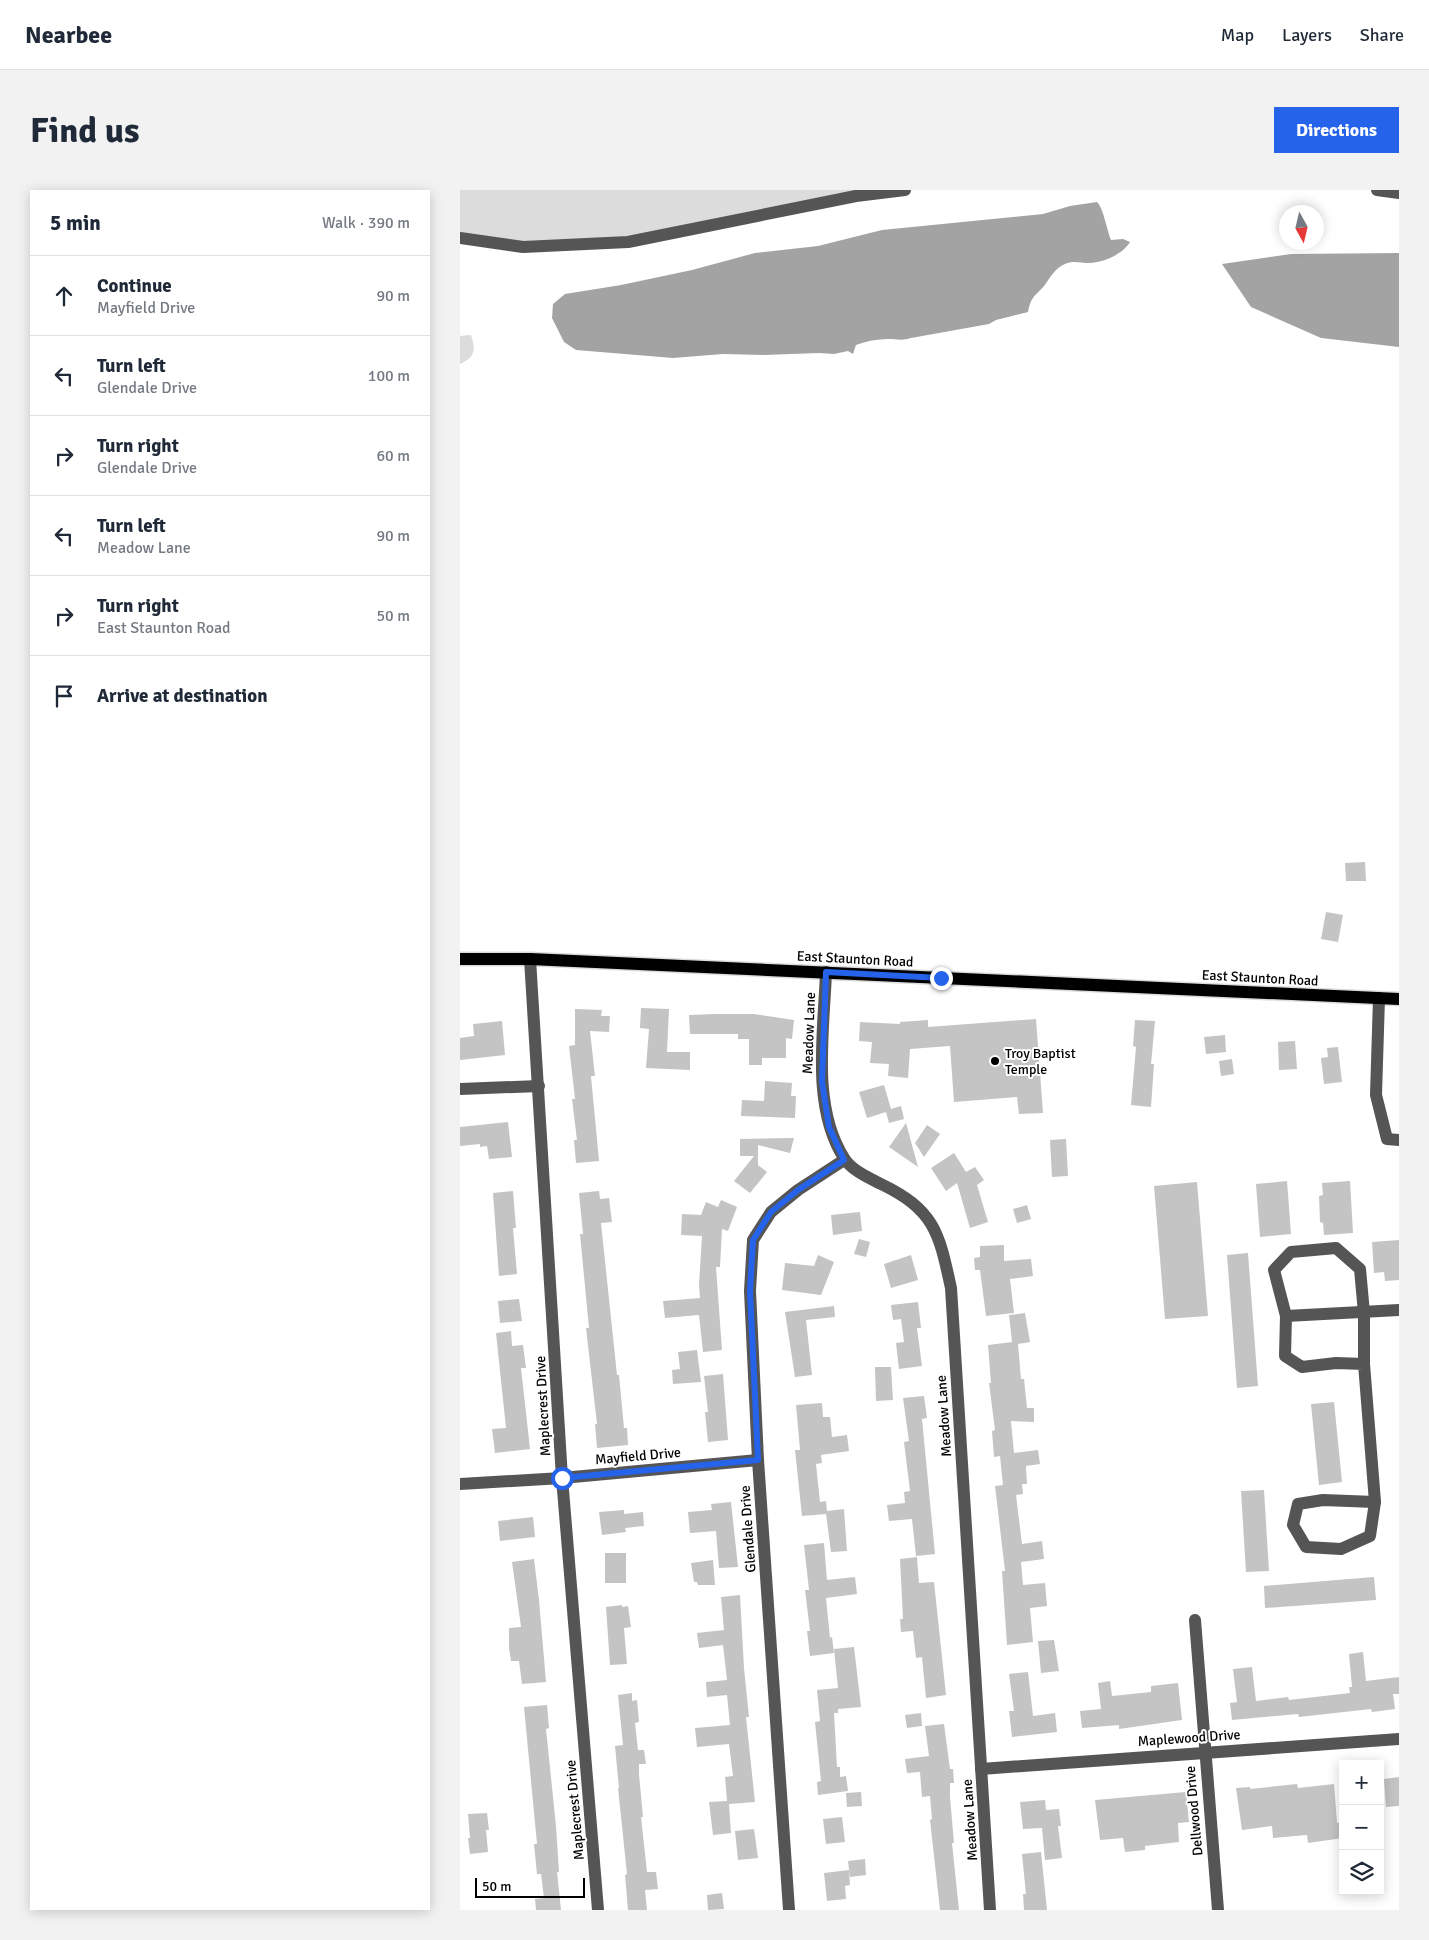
<!DOCTYPE html>
<html lang="en">
<head>
<meta charset="utf-8">
<style>
  body { margin:0; font-family:Signika,sans-serif; background:#f2f2f3; color:#1f2937 }
  .controls { position:absolute; right:15px; bottom:15px; display:grid; overflow:hidden; border-radius:0px; box-shadow:0 2px 12px #0003 }
  .controls button { width:45px; height:45px; display:grid; place-items:center; padding:0; border:0; border-bottom:1px solid #e0e1e3; background:#fff; color:#1f2937; font:25px sans-serif }
  .compass { position:absolute; left:819px; top:15px; width:45px; height:45px; border-radius:50%; background:#fff; box-shadow:0 2px 12px #0003; rotate:172deg }
  .scale { position:absolute; left:15px; bottom:12px; width:110px; box-sizing:border-box; padding-left:5px; border:2px solid #000; border-top:0; font-size:14px; line-height:18px; white-space:nowrap; color:#000; -webkit-text-stroke:4px #fff; paint-order:stroke }
  .stop { position:absolute; width:15px; height:15px; margin:-11px; border:4px solid #2563eb; border-radius:50%; background:#fff }
  .stop.end { background:#2563eb; border-color:#fff; box-shadow:0 1px 5px #0008 }
  .list { margin:0; padding:0; list-style:none }
  h2 { display:flex; justify-content:space-between; align-items:center; height:65px; margin:0; padding:0 20px; font-size:21px }
  h2 small { font-size:16px; font-weight:400; color:#747a83 }
  .list li { display:grid; grid-template-columns:32px 1fr auto; gap:15px; align-items:center; box-sizing:border-box; height:80px; padding:0 20px; border-top:1px solid #e0e1e3 }
  .list b { display:block; font-size:19px; white-space:nowrap }
  .list p { margin:0; font-size:16px; white-space:nowrap; color:#747a83 }
  .list em { font-size:16px; font-style:normal; color:#747a83 }
  .icon { flex:none; width:28px; height:28px; fill:none; stroke:currentColor; stroke-width:2; stroke-linecap:round; stroke-linejoin:round }
  .map { position:relative; flex:none; width:939px; height:1720px; overflow:hidden; border-radius:0px }
  header { display:flex; align-items:center; gap:30px; box-sizing:border-box; height:70px; padding:0 25px; background:#fff; border-bottom:1px solid #e0e1e3 }
  header strong { font-size:24px }
  nav { display:flex; gap:28px; margin-inline-start:auto; font-size:18px }
  .intro { display:flex; align-items:center; justify-content:space-between; box-sizing:border-box; height:120px; padding:0 30px }
  h1 { margin:0; font-size:35px }
  .button { padding:12px 22px; border-radius:0px; background:#2563eb; color:#fff; font-size:18px; font-weight:700 }
  main { display:flex; gap:30px; padding:0 30px }
  aside { flex:1; background:#fff; border-radius:0px; box-shadow:0 2px 12px #0003 }
  .map>svg:first-child { display:block }
  .green { fill:#dcdcdc }
  .water { fill:#a3a3a3 }
  .building { fill:#c4c4c4 }
  .lines { fill:none; stroke-linecap:round; stroke-linejoin:round }
  .major-casing { stroke:#dbdbdb; stroke-width:15 }
  .minor { stroke:#555; stroke-width:12 }
  .major { stroke:#000; stroke-width:12 }
  .route { stroke:#2563eb; stroke-width:6 }
  .poi-dot { fill:#000; stroke:#fff; stroke-width:2 }
  .labels { text-anchor:middle; dominant-baseline:central; stroke-width:4; stroke-linejoin:round; paint-order:stroke }
  .street-label { font-size:14px; fill:#000; stroke:#fff }
  .poi-label { font-size:14px; fill:#000; stroke:#fff; text-anchor:start }
</style>
</head>
<body>
<header>
<strong>Nearbee</strong>
<nav><a>Map</a><a>Layers</a><a>Share</a></nav>
</header>
<div class="intro"><h1>Find us</h1><a class="button">Directions</a></div>
<main>
<aside>
<h2>5 min<small>Walk · 390 m</small></h2>
<ul class="list">
<li><svg class="icon" aria-label="ahead" viewBox="0 0 24 24"><path d="M12 20V5M6 11l6-6 6 6"/></svg><div><b>Continue</b><p>Mayfield Drive</p></div><em>90 m</em></li>
<li><svg class="icon" aria-label="left" viewBox="0 0 24 24"><path d="M17 20v-9H6M10 6l-5 5 5 5"/></svg><div><b>Turn left</b><p>Glendale Drive</p></div><em>100 m</em></li>
<li><svg class="icon" aria-label="right" viewBox="0 0 24 24"><path d="M7 20v-9h11M14 6l5 5-5 5"/></svg><div><b>Turn right</b><p>Glendale Drive</p></div><em>60 m</em></li>
<li><svg class="icon" aria-label="left" viewBox="0 0 24 24"><path d="M17 20v-9H6M10 6l-5 5 5 5"/></svg><div><b>Turn left</b><p>Meadow Lane</p></div><em>90 m</em></li>
<li><svg class="icon" aria-label="right" viewBox="0 0 24 24"><path d="M7 20v-9h11M14 6l5 5-5 5"/></svg><div><b>Turn right</b><p>East Staunton Road</p></div><em>50 m</em></li>
<li><svg class="icon" aria-label="arrive" viewBox="0 0 24 24"><path d="M6 21V4h12l-3 4 3 4H6"/></svg><div><b>Arrive at destination</b></div></li>
</ul>
</aside>
<div class="map">
<svg width="939" height="1720" viewBox="0 0 939 1720">
  <rect width="100%" height="100%" fill="#fff"/>
  <g class="green">
    <path d="M0,0H445L168,52L63,57L0,48Z"/>
    <path d="M11,145C16,160 15,167 0,174V146Z"/>
  </g>
  <g class="water">
    <path d="M637,12C643,17 647,40 651,50L663,49L670,52C663,64 643,73 629,73C621,73 613,70 605,74C595,78 590,88 584,96C574,107 571,107 568,122L536,130L529,134L451,148C442,151 437,149 428,149C417,149 406,151 396,155L393,164L388,161L374,164L359,163L304,165L263,164L213,168L116,160L104,152L92,128L93,114L105,104L161,95L232,80L295,63L358,56L422,40L583,24L610,16Z"/>
    <path d="M939,63V157L861,148L791,117L762,74L831,64Z"/>
  </g>
  <g class="building">
    <path d="M905,672L906,691H886L885,673Z"/>
    <path d="M866,722L883,725L878,752L861,749Z"/>
    <path d="M181,818L209,819L207,862H230V880L186,878L189,839L180,838Z"/>
    <path d="M115,819L142,820L141,826H150L149,842L130,841L135,886H131L139,971L116,973L114,950H117L112,909H115L109,856L115,855Z"/>
    <path d="M255,824H294L334,830L332,849L326,848V868H302V875H289V849H278V844H230L229,825Z"/>
    <path d="M576,829L583,923L559,924L557,907L494,912L490,856L450,859L448,888L428,886L429,874L410,873L412,852L399,851L400,832L440,834V832L468,830V837Z"/>
    <path d="M675,830L695,831L691,874H694L691,917L671,915L676,857L673,856Z"/>
    <path d="M42,831L45,865L0,870V848L14,846L13,834Z"/>
    <path d="M765,845L766,862L746,864L744,847Z"/>
    <path d="M835,851L837,879L819,880L818,852Z"/>
    <path d="M878,857L882,892L864,894L861,868L868,867L867,858Z"/>
    <path d="M772,869L774,884L761,886L759,871Z"/>
    <path d="M305,891L332,893L331,906H336L335,928L281,926L282,910L304,911Z"/>
    <path d="M424,895L431,919L441,916L444,929L429,933L426,922L407,928L399,902Z"/>
    <path d="M48,932L52,967L29,969L27,956L20,957V954L0,956V937Z"/>
    <path d="M446,933L458,977L429,957Z"/>
    <path d="M467,935L480,944L464,967L455,953Z"/>
    <path d="M334,948L330,963L298,955V975L307,982L290,1003L274,991L294,966H280V949Z"/>
    <path d="M606,949L608,986L592,987L590,950Z"/>
    <path d="M494,963L506,982L515,977L524,990L517,995L528,1032L510,1038L497,993L486,1001L471,978Z"/>
    <path d="M827,991L831,1044L800,1047L796,994Z"/>
    <path d="M890,991L893,1043L864,1045L863,1033L860,1032L859,1006L863,1005L862,993Z"/>
    <path d="M737,992L748,1126L705,1129L694,996Z"/>
    <path d="M53,1001L56,1038H53L57,1084L39,1086L33,1003Z"/>
    <path d="M139,1001L140,1009L149,1008L152,1032L141,1033L157,1185H159L164,1238H167L168,1255L137,1258L135,1234H137L126,1138H129L120,1044H123L119,1003Z"/>
    <path d="M261,1010L277,1017L268,1041L262,1039L260,1077H256L262,1160L243,1162L239,1125L205,1128L203,1111L240,1108L239,1095L242,1046L221,1045L222,1024L241,1025L246,1012L258,1017Z"/>
    <path d="M567,1015L571,1029L557,1033L553,1019Z"/>
    <path d="M400,1022L402,1041L373,1045L371,1025Z"/>
    <path d="M399,1049L410,1052L406,1067L394,1064Z"/>
    <path d="M939,1050V1090L925,1091L924,1082L914,1083L912,1052Z"/>
    <path d="M544,1055V1071L571,1069L573,1086L550,1089L554,1123L526,1126L520,1080H515L514,1068L520,1067V1056Z"/>
    <path d="M788,1063L798,1196L777,1198L767,1065Z"/>
    <path d="M358,1065L374,1072L361,1105L322,1100L325,1073L354,1076Z"/>
    <path d="M451,1065L458,1090L431,1098L424,1074Z"/>
    <path d="M59,1109L62,1131L40,1133L38,1111Z"/>
    <path d="M458,1112L461,1138H457L462,1176L439,1179L436,1153L444,1152L441,1129L433,1130L431,1115Z"/>
    <path d="M374,1116L375,1127L346,1130L352,1185L335,1187L325,1122Z"/>
    <path d="M565,1123L570,1152L558,1154L561,1189H564L567,1218H574V1232L551,1231L554,1263L578,1260L580,1274L566,1276L567,1294H562L563,1304L556,1305L562,1354L582,1351L584,1369L561,1372L563,1395L585,1393L587,1416L570,1418L573,1452L547,1455L542,1381H545L535,1296L543,1295L540,1266L534,1267L532,1241L535,1240L529,1193H531L528,1155L552,1152L549,1125Z"/>
    <path d="M51,1141L52,1156L63,1155L66,1178H61L70,1259L35,1263L32,1239L46,1238L36,1143Z"/>
    <path d="M237,1160L241,1192L213,1194L212,1180L220,1179L218,1162Z"/>
    <path d="M415,1177H431L433,1210L416,1211Z"/>
    <path d="M263,1184L268,1250L248,1252L245,1222H248L244,1186Z"/>
    <path d="M464,1206L467,1228L462,1229L475,1364L456,1366L452,1329L429,1331L427,1315L445,1313L444,1302L450,1301L444,1252L449,1251L443,1208Z"/>
    <path d="M874,1212L882,1292L859,1295L851,1214Z"/>
    <path d="M362,1213L363,1227H370L372,1247L387,1245L389,1261L361,1265L362,1273L356,1274L360,1312L366,1311L367,1321L384,1319L387,1361L371,1362L366,1324L342,1326L335,1260H340L336,1215Z"/>
    <path d="M804,1300L809,1381L786,1382L781,1301Z"/>
    <path d="M271,1312L278,1377L259,1378L256,1341L230,1343L228,1322L252,1320L251,1314Z"/>
    <path d="M164,1320V1324L183,1322L184,1336L165,1338L166,1342L142,1345L139,1322Z"/>
    <path d="M73,1327L75,1347L40,1351L38,1331Z"/>
    <path d="M364,1353L367,1390L395,1387L397,1404L366,1408L370,1448L372,1447L374,1463L350,1466L347,1441H350L345,1400H349L344,1355Z"/>
    <rect x="145" y="1363" width="21" height="30"/>
    <path d="M457,1367L459,1393L474,1392L486,1505L466,1508L462,1467L456,1468L453,1441L441,1442L440,1429H443L440,1369Z"/>
    <path d="M74,1369L79,1410L86,1492L62,1494L59,1471H51L49,1458V1438L61,1437L52,1372Z"/>
    <path d="M253,1370L255,1395H238L237,1392H234L231,1373Z"/>
    <path d="M914,1387L916,1410L805,1418L804,1396Z"/>
    <path d="M280,1405L284,1478L289,1527H286L295,1612L269,1614L271,1643L253,1645L249,1612L267,1611L265,1587L273,1586L269,1554L237,1557L235,1538L270,1535L267,1505L247,1507L246,1492L267,1490L263,1455L239,1458L237,1443L264,1440L261,1407Z"/>
    <path d="M162,1415V1417L168,1416L171,1437L164,1438L167,1474L150,1475L146,1417Z"/>
    <path d="M594,1450L599,1481L581,1483L578,1451Z"/>
    <path d="M394,1457L401,1517L378,1519V1523H374L377,1577H380V1587L386,1586L388,1601L358,1605L357,1592L361,1591L355,1532L360,1531L357,1500L378,1498L374,1459Z"/>
    <path d="M903,1462L906,1491L939,1487V1504H933L935,1519L912,1522L911,1519L839,1527L838,1524L772,1530L770,1513L777,1512L773,1479L792,1477L796,1511L828,1507L829,1510L890,1503L889,1497H892L889,1464Z"/>
    <path d="M568,1482L573,1526L595,1523L597,1542L552,1547L549,1521H554L549,1484Z"/>
    <path d="M650,1491L652,1506L691,1502V1496L718,1493L722,1530L659,1539V1535L622,1538L620,1521L641,1519L638,1493Z"/>
    <path d="M172,1503V1511L177,1510L179,1532L175,1533L178,1560H184L186,1574H179V1584L183,1627H181L187,1682H196L198,1699L185,1700L187,1720H168L165,1685L167,1684L158,1598H159L155,1556L163,1555L158,1505Z"/>
    <path d="M87,1515L89,1538L86,1539L96,1636L99,1682H97L101,1720H76L75,1709L84,1708L81,1684H77L74,1654H77L64,1517Z"/>
    <path d="M461,1523L462,1536L447,1538L445,1525Z"/>
    <path d="M484,1534L490,1579H493L494,1593H490V1607L494,1653H492L499,1720H480L470,1630L472,1629L470,1606L462,1607L460,1582L447,1583L445,1569L469,1566L465,1536Z"/>
    <path d="M939,1587V1616L926,1617L924,1589Z"/>
    <path d="M837,1594L838,1598L874,1594L877,1633L883,1632V1648L848,1653L847,1645L813,1648L812,1636L782,1640L776,1598L790,1597V1599Z"/>
    <path d="M401,1602L402,1616L387,1617L386,1603Z"/>
    <path d="M726,1602L729,1632L718,1633L719,1652L685,1656V1660L665,1662L663,1648L640,1650L635,1610Z"/>
    <path d="M585,1610L586,1620L599,1619L601,1636H598L602,1668L585,1670L582,1638L563,1639L560,1612Z"/>
    <path d="M27,1623L29,1640H26L28,1662L10,1664L8,1648H10L8,1624Z"/>
    <path d="M382,1627L385,1652L366,1654L363,1629Z"/>
    <path d="M294,1639L298,1668L278,1670L275,1641Z"/>
    <path d="M581,1662L587,1720H564L563,1704H566L562,1664Z"/>
    <path d="M405,1669L406,1685L390,1687L388,1671Z"/>
    <path d="M389,1680L390,1695L385,1696L386,1709L367,1711L364,1683Z"/>
    <path d="M262,1703L264,1719L248,1720L247,1705Z"/>
  </g>
  <g class="lines">
    <defs>
      <path id="major" d="M0,769H70L939,809"/>
    </defs>
    <use href="#major" class="major-casing"/>
    <g class="minor">
      <path d="M917,0L939,3"/>
      <path d="M0,48L63,57L168,52L396,6L445,0"/>
      <path d="M70,769L102,1288L138,1720"/>
      <path d="M366,782C364,840 351,917 384,968C391,980 409,988 421,994C475,1020 479,1043 491,1098L530,1720"/>
      <path d="M919,808L916,905L927,949L939,950"/>
      <path d="M0,899L79,896"/>
      <path d="M826,1126L939,1120"/>
      <path d="M904,1174L876,1173L842,1177L825,1166L826,1126L814,1080L831,1062L876,1058L900,1079L904,1123V1174L915,1312"/>
      <path d="M0,1294L102,1288L298,1270"/>
      <path d="M863,1310L915,1312L910,1346L881,1359L846,1357L833,1335L838,1314Z"/>
      <path d="M735,1430L758,1720"/>
      <path d="M521,1579L939,1549"/>
      <path d="M329,1720L298,1270L290,1101L293,1050L311,1022L338,1000L384,970"/>
    </g>
    <use href="#major" class="major"/>
  </g>
  <g class="lines">
    <path class="route" d="M102,1288L298,1270L290,1101L293,1050L311,1022L338,1000L384,970L369,937L362,892L366,782L481,788"/>
  </g>
  <circle class="poi-dot" cx="535" cy="871" r="5"/>
  <g class="labels">
    <g class="street-label">
      <text transform="translate(395 769) rotate(3)">East Staunton Road</text>
      <text transform="translate(800 788) rotate(3)">East Staunton Road</text>
      <text transform="translate(349 843) rotate(-88)">Meadow Lane</text>
      <text transform="translate(83 1216) rotate(-93)">Maplecrest Drive</text>
      <text transform="translate(484 1226) rotate(-94)">Meadow Lane</text>
      <text transform="translate(178 1266) rotate(-5)">Mayfield Drive</text>
      <text transform="translate(288 1339) rotate(-94)">Glendale Drive</text>
      <text transform="translate(729 1548) rotate(-4)">Maplewood Drive</text>
      <text transform="translate(115 1620) rotate(-95)">Maplecrest Drive</text>
      <text transform="translate(734 1621) rotate(-95)">Dellwood Drive</text>
      <text transform="translate(510 1630) rotate(-94)">Meadow Lane</text>
    </g>
    <g class="poi-label">
      <text x="545" y="863">Troy Baptist<tspan x="545" dy="16">Temple</tspan></text>
    </g>
  </g>
</svg>
<div class="controls">
<button>+</button>
<button>−</button>
<button><svg class="icon" aria-label="layers" viewBox="0 0 24 24"><path d="M12 4l9 5-9 5-9-5zM3 14l9 5 9-5"/></svg></button>
</div>
<svg class="compass" viewBox="-18 -18 36 36"><path d="M0-13l5 13h-10z" fill="#e53935"/><path d="M0 13l5-13h-10z" fill="#747a83"/></svg>
<div class="scale">50 m</div>
<div class="stop" style="left:102px;top:1288px"></div>
<div class="stop end" style="left:481px;top:788px"></div>
</div>
</main>
</body>
</html>
